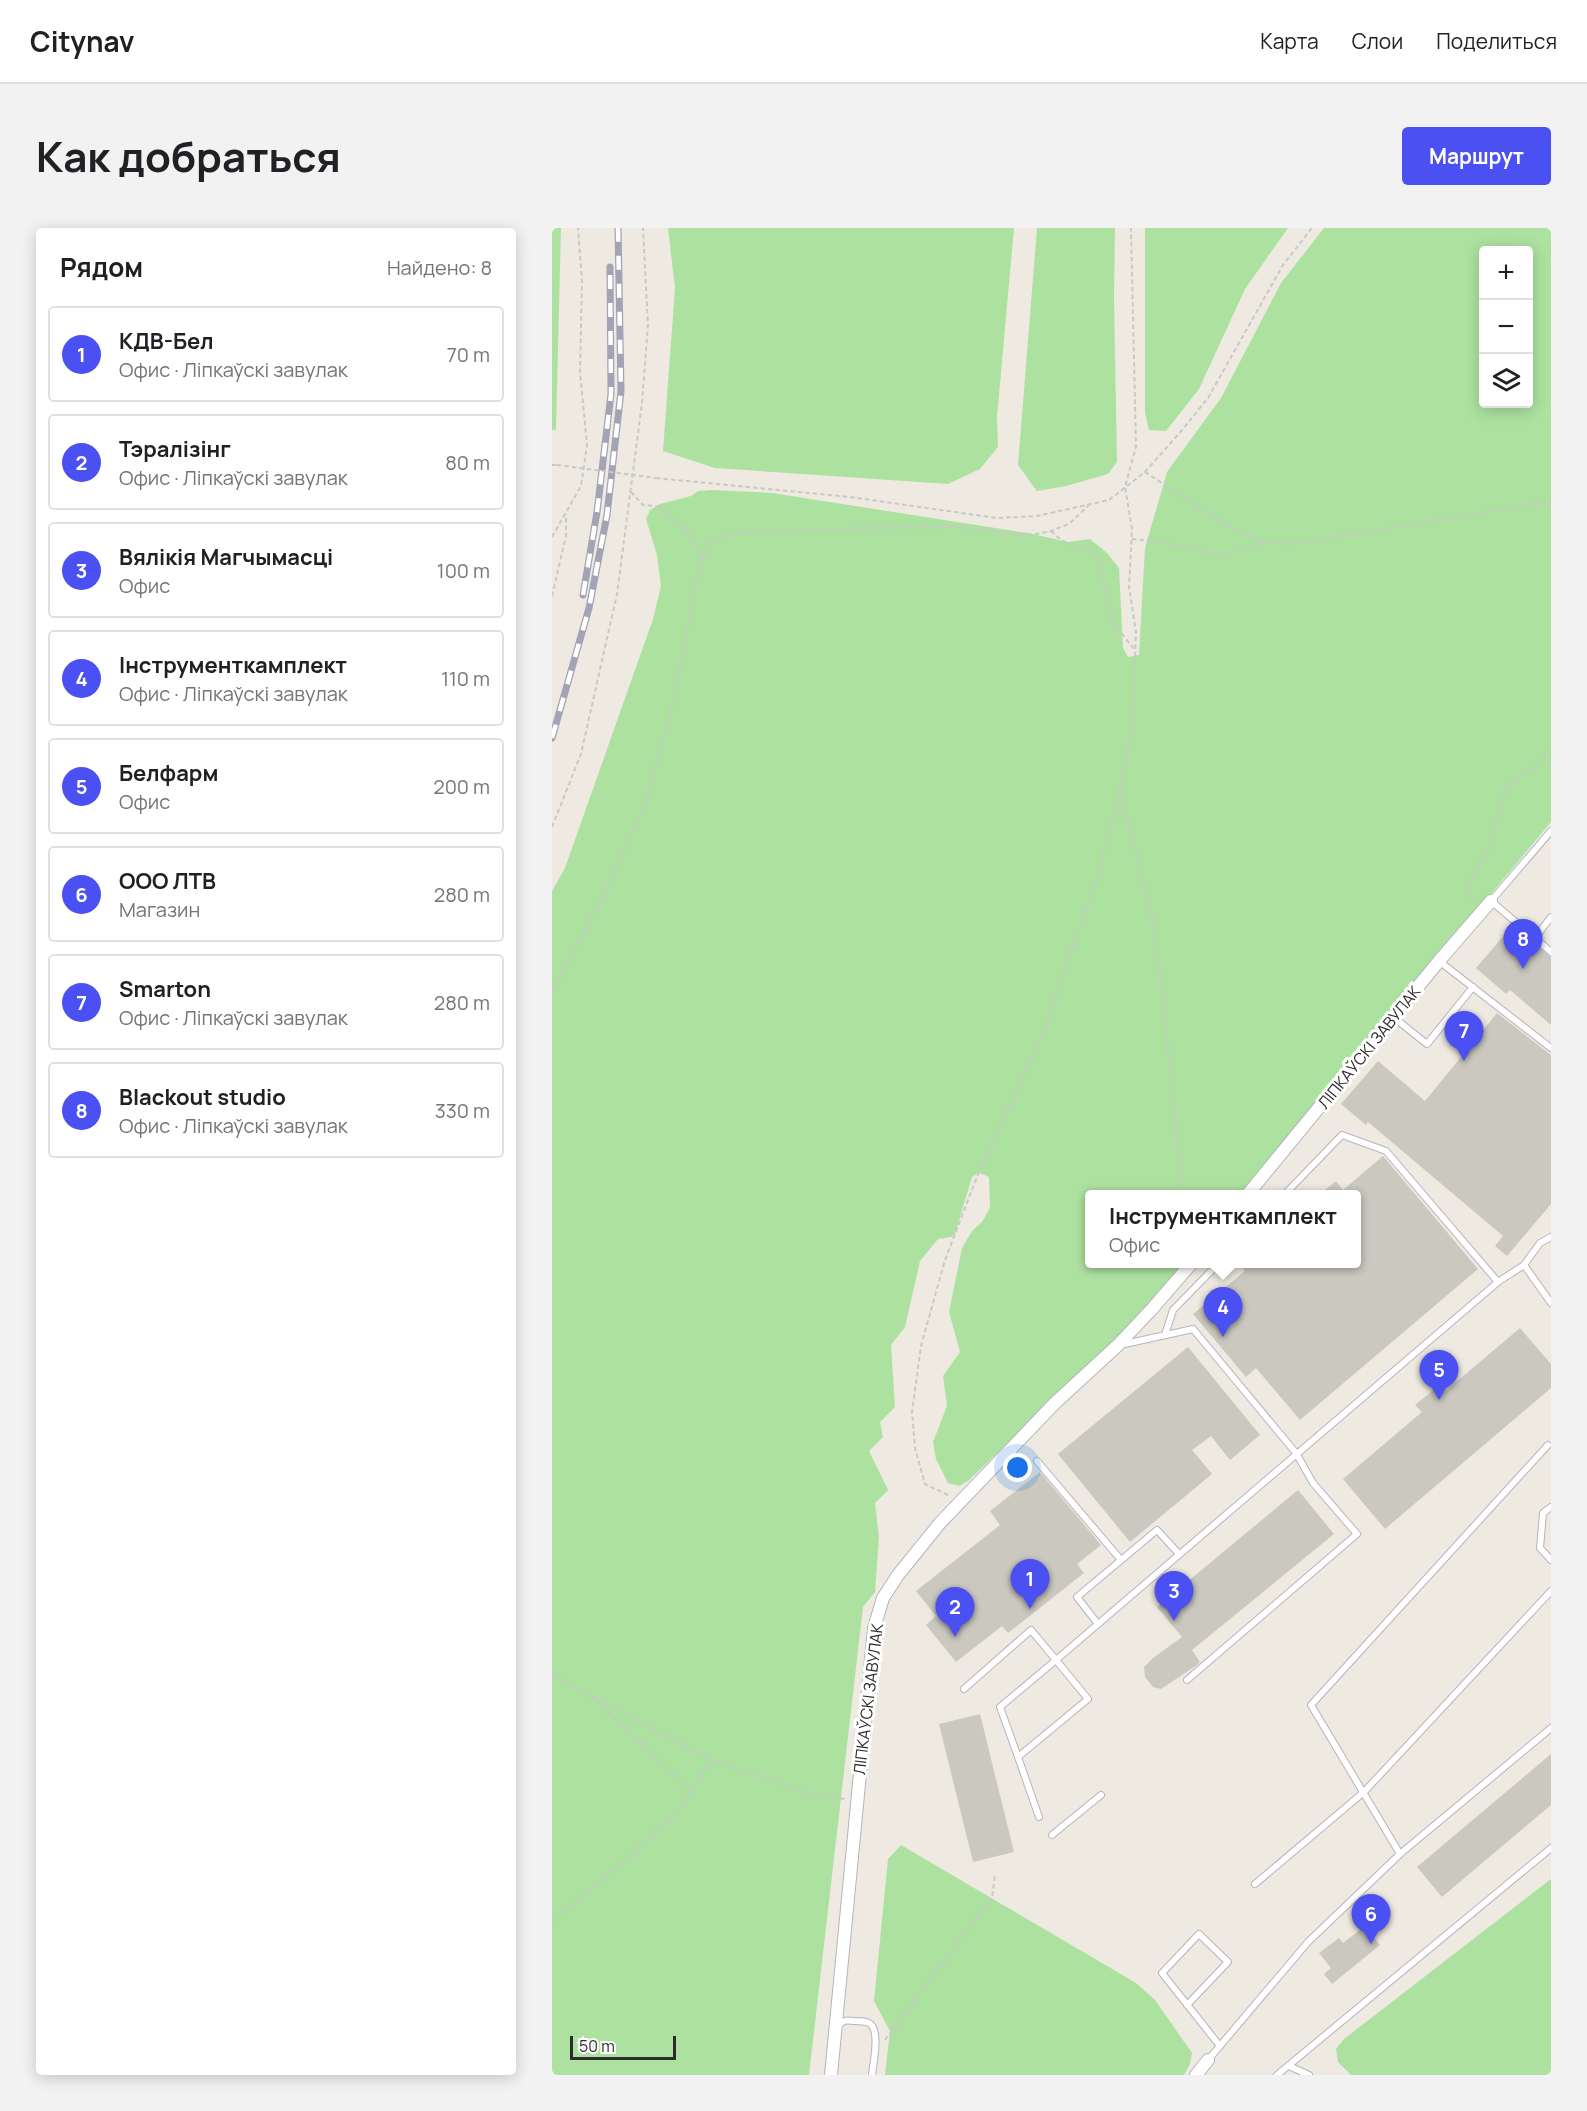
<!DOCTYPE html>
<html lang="ru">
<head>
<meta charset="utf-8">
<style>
  body { margin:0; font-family:Manrope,sans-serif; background:#f2f2f2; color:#202124 }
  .controls { position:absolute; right:18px; top:18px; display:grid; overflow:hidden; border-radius:6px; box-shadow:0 3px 15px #0003 }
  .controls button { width:54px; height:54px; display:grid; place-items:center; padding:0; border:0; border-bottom:2px solid #e0e0e0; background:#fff; color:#202124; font:30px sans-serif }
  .scale { position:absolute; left:18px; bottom:15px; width:106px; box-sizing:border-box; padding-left:6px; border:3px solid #2d2d2d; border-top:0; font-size:16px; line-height:21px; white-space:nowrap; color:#2d2d2d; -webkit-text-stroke:4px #fff; paint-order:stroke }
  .you { position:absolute; left:466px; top:1240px; width:21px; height:21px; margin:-15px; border:4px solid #fff; border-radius:50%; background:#1a73e8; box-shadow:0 0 0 9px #1a73e833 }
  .badge { display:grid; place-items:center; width:39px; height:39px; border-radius:50%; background:#4a50f1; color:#fff; font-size:20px; font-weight:700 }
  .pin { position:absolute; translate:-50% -50px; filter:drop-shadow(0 2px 3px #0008) }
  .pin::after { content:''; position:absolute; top:32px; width:21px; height:18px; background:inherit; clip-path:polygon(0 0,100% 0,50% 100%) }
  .popup { position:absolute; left:533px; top:962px; width:276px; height:78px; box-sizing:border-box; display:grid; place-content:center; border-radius:6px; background:#fff; filter:drop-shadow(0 2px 4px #0005); font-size:20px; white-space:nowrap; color:#757577 }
  .popup b { font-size:22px; color:#202124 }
  .popup::after { content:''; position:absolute; left:50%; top:100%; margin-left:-12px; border:12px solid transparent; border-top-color:#fff }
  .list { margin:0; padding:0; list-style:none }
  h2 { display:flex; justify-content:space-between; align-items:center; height:78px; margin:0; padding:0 24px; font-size:26px }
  h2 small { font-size:20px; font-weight:400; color:#757577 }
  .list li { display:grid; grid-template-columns:39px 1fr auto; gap:18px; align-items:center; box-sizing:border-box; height:96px; margin:0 12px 12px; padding:0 12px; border:2px solid #e0e0e0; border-radius:6px }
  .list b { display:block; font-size:22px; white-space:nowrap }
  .list p { margin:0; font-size:20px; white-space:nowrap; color:#757577 }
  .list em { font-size:20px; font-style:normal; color:#757577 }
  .icon { flex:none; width:33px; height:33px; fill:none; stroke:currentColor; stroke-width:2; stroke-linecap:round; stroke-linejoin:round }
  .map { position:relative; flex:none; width:999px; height:1847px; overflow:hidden; border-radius:6px }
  header { display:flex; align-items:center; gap:36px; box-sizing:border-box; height:84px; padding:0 30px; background:#fff; border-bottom:2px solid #e0e0e0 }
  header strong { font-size:28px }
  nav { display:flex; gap:33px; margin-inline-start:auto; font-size:21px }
  .intro { display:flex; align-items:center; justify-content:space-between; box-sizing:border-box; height:144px; padding:0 36px }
  h1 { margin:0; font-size:42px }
  .button { padding:15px 27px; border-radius:6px; background:#4a50f1; color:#fff; font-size:21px; font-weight:700 }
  main { display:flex; gap:36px; padding:0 36px }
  aside { flex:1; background:#fff; border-radius:6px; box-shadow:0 3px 15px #0003 }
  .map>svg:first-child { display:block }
  .green { fill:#ade1a0; fill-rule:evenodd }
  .building { fill:#cac8bf }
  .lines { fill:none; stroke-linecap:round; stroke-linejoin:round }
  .service-casing { stroke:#b4b4bf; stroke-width:8 }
  .minor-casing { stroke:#b4b4bf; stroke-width:14 }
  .path { stroke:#c8c8c8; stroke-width:2; stroke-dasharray:4.5 3; stroke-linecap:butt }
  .service { stroke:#fff; stroke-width:6 }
  .minor { stroke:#fff; stroke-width:12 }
  .rail-casing { stroke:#a3a3b6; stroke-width:7 }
  .rail { stroke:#fff; stroke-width:4.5; stroke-dasharray:14; stroke-linecap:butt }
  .path-bridge { stroke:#c8c8c8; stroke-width:2; stroke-dasharray:4.5 3; stroke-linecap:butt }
  .labels { text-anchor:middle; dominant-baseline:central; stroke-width:6; stroke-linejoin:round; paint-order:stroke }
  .street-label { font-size:16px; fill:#2d2d2d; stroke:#fff }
</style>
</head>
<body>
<header>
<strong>Citynav</strong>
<nav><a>Карта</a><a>Слои</a><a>Поделиться</a></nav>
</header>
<div class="intro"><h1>Как добраться</h1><a class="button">Маршрут</a></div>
<main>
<aside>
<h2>Рядом<small>Найдено: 8</small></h2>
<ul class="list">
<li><span class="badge">1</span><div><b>КДВ-Бел</b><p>Офис · Ліпкаўскі завулак</p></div><em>70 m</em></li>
<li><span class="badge">2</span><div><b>Тэралізінг</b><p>Офис · Ліпкаўскі завулак</p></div><em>80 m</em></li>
<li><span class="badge">3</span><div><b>Вялікія Магчымасці</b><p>Офис</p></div><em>100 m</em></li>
<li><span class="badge">4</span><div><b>Інструменткамплект</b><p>Офис · Ліпкаўскі завулак</p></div><em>110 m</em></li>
<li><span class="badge">5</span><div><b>Белфарм</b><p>Офис</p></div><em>200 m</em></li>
<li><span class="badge">6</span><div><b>ООО ЛТВ</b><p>Магазин</p></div><em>280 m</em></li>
<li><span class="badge">7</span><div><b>Smarton</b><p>Офис · Ліпкаўскі завулак</p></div><em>280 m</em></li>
<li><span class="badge">8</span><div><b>Blackout studio</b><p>Офис · Ліпкаўскі завулак</p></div><em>330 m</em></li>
</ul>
</aside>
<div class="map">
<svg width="999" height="1847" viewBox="0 0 999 1847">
  <rect width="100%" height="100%" fill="#eeeae1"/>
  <g class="green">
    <path d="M0,0H9L4,202H0Z"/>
    <path d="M116,0H462L445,189L446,219L428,241L396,256L163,240L111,223L123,60Z"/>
    <path d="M485,0H563L562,69L565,234L556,246L514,258L485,263L466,237Z"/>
    <path d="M593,0H736L693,61L647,161L614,203L597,202L593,185Z"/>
    <path d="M772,0H999V594L688,966H538V1036H630L576,1100L416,1253L407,1258L396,1255L384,1231L381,1214L395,1178L391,1148L408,1124L397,1084L410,1020L420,1003L430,994L438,980L437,949L427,945L420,949L403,1006L399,1009L386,1011L368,1033L353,1099L339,1117L343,1179L328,1194L331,1209L317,1223L336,1262L323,1275L327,1309L323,1364L311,1379L257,1847H0V663L13,640L101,391L109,358L105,327L94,291L98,282L108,276L139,268L146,263L160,262L220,265L476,305L516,314L538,311L555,325L567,340L571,420L576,429L587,427L593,320L615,244L669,170L729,55ZM932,22H976V176H932Z"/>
    <path d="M349,1617L584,1755L603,1772L640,1825L638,1836L632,1847H333L338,1803L322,1773L336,1631Z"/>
    <path d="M999,1651V1847H799L786,1834L784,1821L792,1811Z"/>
  </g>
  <g class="building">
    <path d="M960,698L999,729V797L958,762L954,766L924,740Z"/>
    <path d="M945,785L999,827V976L955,1028L943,1018L951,1008L816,894L814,897L789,876L826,833L873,873Z"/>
    <path d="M831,928L926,1041L748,1192L704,1140L694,1149L641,1086L693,1043L687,1035H804V966H768L784,953L791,962Z"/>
    <path d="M968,1100L999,1136V1160L833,1301L791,1251L870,1184L863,1177L884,1160L890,1166Z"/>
    <path d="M636,1119L708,1207L678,1232L659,1208L640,1222L660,1246L578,1314L506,1226Z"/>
    <path d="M488,1244L549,1317L525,1336L532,1345L456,1405L450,1398L404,1434L374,1397L384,1388L364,1363L448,1297L438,1283Z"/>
    <path d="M746,1262L782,1306L640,1422L648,1434L645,1437L609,1461L601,1459L593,1449L592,1439L601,1430L630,1409L605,1379Z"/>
    <path d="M428,1486L462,1624L421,1634L387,1496Z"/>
    <path d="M999,1526V1577L890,1669L865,1639Z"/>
    <path d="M813,1698L828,1717L780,1756L772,1746L779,1740L767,1725L787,1710L791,1715Z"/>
  </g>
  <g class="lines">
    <defs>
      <g id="service">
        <path d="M999,603L939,673L999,724"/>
        <path d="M983,710L999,689"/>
        <path d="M887,733L999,820"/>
        <path d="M841,789L875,816L921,759"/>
        <path d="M733,966L790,907L834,923L946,1054"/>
        <path d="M972,1037L999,1075"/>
        <path d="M613,1107L621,1082L666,1036"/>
        <path d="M568,1117L641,1101L744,1225L761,1255L805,1306L635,1452"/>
        <path d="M485,1233L569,1332"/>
        <path d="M999,1279L991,1285L988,1320L999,1332"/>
        <path d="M546,1396L525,1369L605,1302L627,1326"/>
        <path d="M412,1461L479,1402L504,1432L448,1479L466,1529"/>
        <path d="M487,1589L466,1529L536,1471L504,1432L946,1054L972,1037L988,1015L999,1009"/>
        <path d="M500,1607L549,1567"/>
        <path d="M848,1626L759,1477L996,1217"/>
        <path d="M703,1656L812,1564L999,1363"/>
        <path d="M635,1777L676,1734L647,1706L610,1745L668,1818"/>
        <path d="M286,1799C290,1792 294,1792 302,1793C307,1793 313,1793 317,1795C329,1802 321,1835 320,1847"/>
        <path d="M656,1832L756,1714L848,1626L999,1500"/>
        <path d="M737,1838L757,1847"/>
        <path d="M725,1847L999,1620"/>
      </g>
      <g id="minor">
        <path d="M696,966L887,733L939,673"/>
        <path d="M279,1847L322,1400L331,1370L346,1347L388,1295L503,1175L565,1118L600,1081L639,1036"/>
        <path d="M644,1847L656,1832"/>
      </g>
    </defs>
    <use href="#service" class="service-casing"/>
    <use href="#minor" class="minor-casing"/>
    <g class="path">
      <path d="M0,237H5"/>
      <path d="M593,244L684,303L710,314L739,316L999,273"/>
      <path d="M104,250L298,269L445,290L485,288L557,272L593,244L631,201L656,170L731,37L760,0"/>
      <path d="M79,264L91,277L104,278L130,298L143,313L149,332L160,314L175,306L308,300L409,299L466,307L484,306L499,303L517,296L537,277"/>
      <path d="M499,303C503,306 507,311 511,313C526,321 532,314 546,331L562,396L583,422"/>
      <path d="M0,309L29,258L35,217L28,144L30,54L26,0"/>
      <path d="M580,311L609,314L670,328L710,314"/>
      <path d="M0,368L14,308V286"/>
      <path d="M568,561L599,683L608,744L631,966"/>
      <path d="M0,599L29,526L65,366L90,175L96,97L91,0"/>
      <path d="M921,673L916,661L926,637L940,619L946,583L954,560L982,539L999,520"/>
      <path d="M0,764L48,675L92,579L122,472L148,333"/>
      <path d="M396,1267L373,1256L363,1220L360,1184L369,1118L393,1032L425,949L493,802L548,641L580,507L584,404L577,359L580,301L573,259L584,219L579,0"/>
      <path d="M0,1447L159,1532L127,1582L79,1627L0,1694"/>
      <path d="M39,1468L139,1563"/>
      <path d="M159,1532L270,1569L294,1571"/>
      <path d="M333,1812L440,1670L443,1647"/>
    </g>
    <use href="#service" class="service"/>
    <use href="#minor" class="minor"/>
    <defs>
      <g id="rail">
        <path d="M31,367L45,284L59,166L58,39"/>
        <path d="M0,510L37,380L55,287L69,163L66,0"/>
      </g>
    </defs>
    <use href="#rail" class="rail-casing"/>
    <use href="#rail" class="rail"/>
    <path class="path-bridge" d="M5,237L104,250"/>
  </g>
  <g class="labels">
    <g class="street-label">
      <text transform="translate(817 819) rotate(-51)">ЛІПКАЎСКІ ЗАВУЛАК</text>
      <text transform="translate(316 1471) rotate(-83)">ЛІПКАЎСКІ ЗАВУЛАК</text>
    </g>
  </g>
</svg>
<div class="controls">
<button>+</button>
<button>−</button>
<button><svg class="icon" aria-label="layers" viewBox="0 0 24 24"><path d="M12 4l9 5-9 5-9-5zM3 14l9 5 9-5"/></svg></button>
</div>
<div class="scale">50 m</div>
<div class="you"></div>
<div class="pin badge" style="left:478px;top:1381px">1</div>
<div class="pin badge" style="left:403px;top:1409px">2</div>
<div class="pin badge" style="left:622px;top:1393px">3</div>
<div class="pin badge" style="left:671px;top:1109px">4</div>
<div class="popup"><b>Інструменткамплект</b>Офис</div>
<div class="pin badge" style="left:887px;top:1172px">5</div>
<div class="pin badge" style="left:819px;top:1716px">6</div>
<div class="pin badge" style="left:912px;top:833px">7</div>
<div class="pin badge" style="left:971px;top:741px">8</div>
</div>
</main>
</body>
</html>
